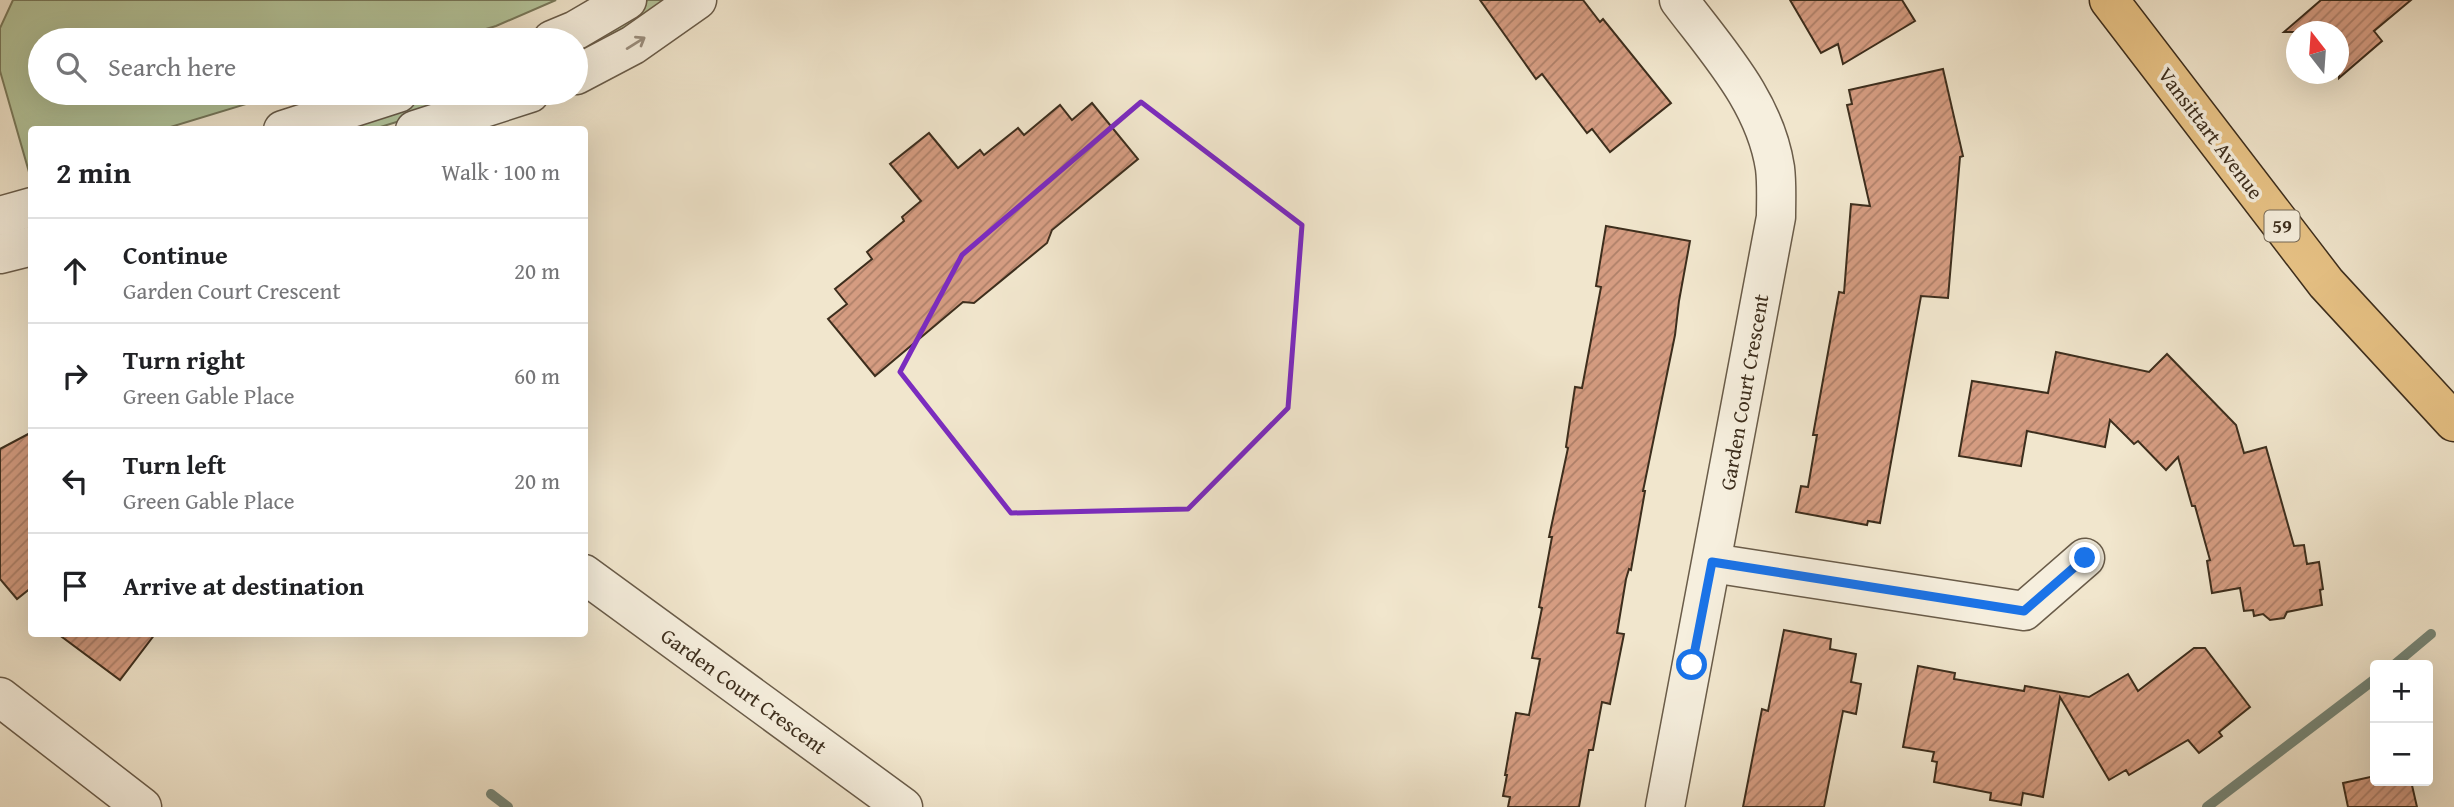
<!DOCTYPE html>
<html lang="en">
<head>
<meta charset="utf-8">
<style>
  body { margin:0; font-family:"Gentium Book Plus",serif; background:#f2f2f2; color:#202124 }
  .controls { position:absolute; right:21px; bottom:21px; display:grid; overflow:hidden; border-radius:7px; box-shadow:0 7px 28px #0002 }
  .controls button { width:63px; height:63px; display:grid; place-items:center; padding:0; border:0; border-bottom:2px solid #e0e0e0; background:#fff; color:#202124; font:35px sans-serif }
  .compass { position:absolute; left:2286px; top:21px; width:63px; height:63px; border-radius:50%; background:#fff; box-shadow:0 7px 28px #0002; rotate:343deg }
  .stop { position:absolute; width:21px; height:21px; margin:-16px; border:5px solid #1a73e8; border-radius:50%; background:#fff }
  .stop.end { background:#1a73e8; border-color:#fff; box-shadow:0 2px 7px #0008 }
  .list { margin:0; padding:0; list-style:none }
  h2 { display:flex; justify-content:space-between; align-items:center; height:91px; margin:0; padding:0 28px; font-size:30px }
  h2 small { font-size:23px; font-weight:400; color:#757577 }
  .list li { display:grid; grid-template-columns:46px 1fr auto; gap:21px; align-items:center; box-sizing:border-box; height:105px; padding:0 28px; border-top:2px solid #e0e0e0 }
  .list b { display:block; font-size:26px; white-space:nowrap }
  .list p { margin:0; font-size:23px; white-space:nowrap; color:#757577 }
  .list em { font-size:23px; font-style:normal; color:#757577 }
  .icon { flex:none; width:38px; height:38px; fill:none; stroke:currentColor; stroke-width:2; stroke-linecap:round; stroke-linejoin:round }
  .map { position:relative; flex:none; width:2454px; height:807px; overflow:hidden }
  .search { position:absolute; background:#fff; box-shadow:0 7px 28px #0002; left:28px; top:28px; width:560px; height:77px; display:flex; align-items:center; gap:18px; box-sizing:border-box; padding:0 24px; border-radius:38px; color:#757577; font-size:26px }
  .panel { position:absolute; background:#fff; box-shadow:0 7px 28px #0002; left:28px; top:126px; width:560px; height:511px; border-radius:7px }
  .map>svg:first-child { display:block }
  .green { fill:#b5c69c; stroke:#797a5c; stroke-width:2 }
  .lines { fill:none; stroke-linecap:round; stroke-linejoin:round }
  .stream { stroke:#758678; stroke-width:10 }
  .building { fill:url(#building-hatch); stroke:#3d2e1d; stroke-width:2 }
  .minor-casing { stroke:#6a5c49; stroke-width:41 }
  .major-casing { stroke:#3d2e1d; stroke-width:41 }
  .minor { stroke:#f6efde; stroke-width:38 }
  .major { stroke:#e8c386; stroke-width:38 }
  .oneway { stroke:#9a8e7e }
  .route { stroke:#1a73e8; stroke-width:9 }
  .marked { fill:none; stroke:#7b2cbf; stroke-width:5; stroke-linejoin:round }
  .labels { text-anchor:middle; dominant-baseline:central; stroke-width:7; stroke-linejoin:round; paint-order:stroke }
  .shield { fill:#f6efde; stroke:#746857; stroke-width:2 }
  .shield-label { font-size:19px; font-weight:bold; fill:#3d2e1d }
  .street-label { font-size:21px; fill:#3d2e1d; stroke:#f6efde }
</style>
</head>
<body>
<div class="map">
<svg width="2454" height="807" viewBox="0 0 2454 807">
  <defs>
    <pattern id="building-hatch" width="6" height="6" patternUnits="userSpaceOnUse" patternTransform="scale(1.75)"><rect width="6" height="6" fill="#d59c81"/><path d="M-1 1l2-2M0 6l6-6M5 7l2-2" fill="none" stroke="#ae8069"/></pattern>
  </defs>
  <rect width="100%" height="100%" fill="#f1e6cd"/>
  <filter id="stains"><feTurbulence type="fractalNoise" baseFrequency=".00286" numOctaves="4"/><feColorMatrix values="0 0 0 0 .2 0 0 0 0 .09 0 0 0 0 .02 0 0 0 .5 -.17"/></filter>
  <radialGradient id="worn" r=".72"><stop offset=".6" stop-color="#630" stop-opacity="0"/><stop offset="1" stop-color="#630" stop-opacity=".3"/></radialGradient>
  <g class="green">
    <path d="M13,0H556L496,26L449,40H40V93H282L164,129L32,130L31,171L29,172L0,71V28Z"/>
    <path d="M648,0H674L576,58V43Z"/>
    <path d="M440,93H490L374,129L325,130Z"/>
  </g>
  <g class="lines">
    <g class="stream">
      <path d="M2394,665L2431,634"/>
      <path d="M491,794L508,807"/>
      <path d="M2207,807L2375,679"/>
    </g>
  </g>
  <g class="building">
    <path d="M1480,0H1583L1600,22L1603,19L1671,103L1610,152L1592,129L1587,133L1542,74L1536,79Z"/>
    <path d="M1790,0H1902L1915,21L1843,64L1838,44L1821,53Z"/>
    <path d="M2321,0H2411L2374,31L2382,41L2339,78V32H2284Z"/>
    <path d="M1943,69L1963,156L1960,157L1948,298L1921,296L1880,523L1868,521L1867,525L1796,512L1801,486L1808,487L1817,435H1813L1839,292L1844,293L1851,204L1870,206L1847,105L1852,104L1849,90Z"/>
    <path d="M1092,103L1138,159L1052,230L1047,243L974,303L963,302L875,376L828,319L847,304L835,289L872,259L867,252L904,221L902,217L921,201L890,164L929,133L958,168L980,150L984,155L1018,128L1024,135L1060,105L1072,120Z"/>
    <path d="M1606,226L1690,241L1679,301L1675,335L1643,491H1645L1631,570L1629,569L1626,579L1617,633L1624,634L1610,704L1602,702L1593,750H1589L1579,807H1508L1510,797L1503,796L1507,775H1505L1516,713L1529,715L1540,659L1532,658L1542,608L1539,607L1552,537H1549L1568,448L1566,447L1575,387L1582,388L1601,287L1596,286Z"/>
    <path d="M2056,352L2149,372L2167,354L2236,425L2244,453L2266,447L2294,546L2304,545L2307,564L2319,562L2323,589L2320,590L2322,605L2287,612L2284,618L2270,620L2263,614L2254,616L2253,610L2244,611L2240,588L2212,593L2207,561L2210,560L2195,506H2192L2178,457L2166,470L2138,441L2134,444L2110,420L2105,447L2027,431L2021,466L1959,456L1972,381L2048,393Z"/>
    <path d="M32,432V587L17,599L0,579V449Z"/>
    <path d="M1784,630L1831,639L1830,649L1856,654L1851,682L1861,684L1856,714L1843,711L1824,807H1743L1762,709L1768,711Z"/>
    <path d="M58,634H155L120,680Z"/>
    <path d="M2194,648H2205L2250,707L2219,732L2222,736L2199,753L2188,740L2129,775L2126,770L2109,780L2060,697L2043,797L2023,793L2021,805L1990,800L1991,793L1934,782L1937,762L1932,761L1934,752L1903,747L1918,666L1955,673L1954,679L2024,691L2025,686L2089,697L2128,674L2138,691Z"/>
    <path d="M2375,776V781H2411L2417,807H2348L2343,783Z"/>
  </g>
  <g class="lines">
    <defs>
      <g id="minor">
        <path d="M552,40L576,30L627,0"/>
        <path d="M576,75L633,45L697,0"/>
        <path d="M283,130L398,93"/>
        <path d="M415,130L530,93"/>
        <path d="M0,216L32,207"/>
        <path d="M0,254L32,246"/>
        <path d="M1712,563L2024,611L2085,558"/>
        <path d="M584,574L903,807"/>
        <path d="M0,697L142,807"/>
        <path d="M1665,807L1776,217C1776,201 1777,184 1775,168C1765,102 1718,52 1679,0"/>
      </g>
      <path id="major" d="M2109,0L2326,283L2454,422"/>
    </defs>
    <use href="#minor" class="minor-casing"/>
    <use href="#major" class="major-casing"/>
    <use href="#minor" class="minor"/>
    <use href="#major" class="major"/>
  </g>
  <defs><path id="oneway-shaft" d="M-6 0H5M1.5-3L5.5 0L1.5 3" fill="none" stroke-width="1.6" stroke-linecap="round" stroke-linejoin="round" transform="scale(1.75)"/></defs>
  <use class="oneway" href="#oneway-shaft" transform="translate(636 43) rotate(-32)"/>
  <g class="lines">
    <path class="route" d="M1692,665L1712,562L2024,611L2085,558"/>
  </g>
  <path class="marked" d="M1141,102L1302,225L1288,408L1188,509L1011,513L900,372L962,255Z"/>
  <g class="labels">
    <rect class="shield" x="2264.5" y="210.5" width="35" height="31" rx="5"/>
    <g class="shield-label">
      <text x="2282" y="226">59</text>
    </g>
    <g class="street-label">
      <text transform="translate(2211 133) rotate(53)">Vansittart Avenue</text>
      <text transform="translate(1744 392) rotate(-80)">Garden Court Crescent</text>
      <text transform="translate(744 691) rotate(36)">Garden Court Crescent</text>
    </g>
  </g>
  <rect width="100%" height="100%" filter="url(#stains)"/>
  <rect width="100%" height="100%" fill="url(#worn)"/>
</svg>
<div class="controls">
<button>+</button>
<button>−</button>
</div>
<svg class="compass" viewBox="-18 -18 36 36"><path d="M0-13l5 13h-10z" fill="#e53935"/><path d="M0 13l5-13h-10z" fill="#757577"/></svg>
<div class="stop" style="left:1692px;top:665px"></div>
<div class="stop end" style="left:2085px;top:558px"></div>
<div class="search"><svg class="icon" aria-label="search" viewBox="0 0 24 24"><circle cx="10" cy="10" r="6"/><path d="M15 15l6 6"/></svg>Search here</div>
<section class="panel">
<h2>2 min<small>Walk · 100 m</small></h2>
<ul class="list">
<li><svg class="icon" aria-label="ahead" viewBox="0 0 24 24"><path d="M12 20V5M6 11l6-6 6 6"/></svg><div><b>Continue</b><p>Garden Court Crescent</p></div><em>20 m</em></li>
<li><svg class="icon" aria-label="right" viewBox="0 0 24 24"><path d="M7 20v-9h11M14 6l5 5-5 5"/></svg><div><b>Turn right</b><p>Green Gable Place</p></div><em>60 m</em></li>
<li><svg class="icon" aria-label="left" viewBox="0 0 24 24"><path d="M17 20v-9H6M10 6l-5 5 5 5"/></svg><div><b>Turn left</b><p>Green Gable Place</p></div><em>20 m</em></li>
<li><svg class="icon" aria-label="arrive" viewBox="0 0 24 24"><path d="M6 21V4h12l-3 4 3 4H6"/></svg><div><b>Arrive at destination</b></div></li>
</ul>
</section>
</div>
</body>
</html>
